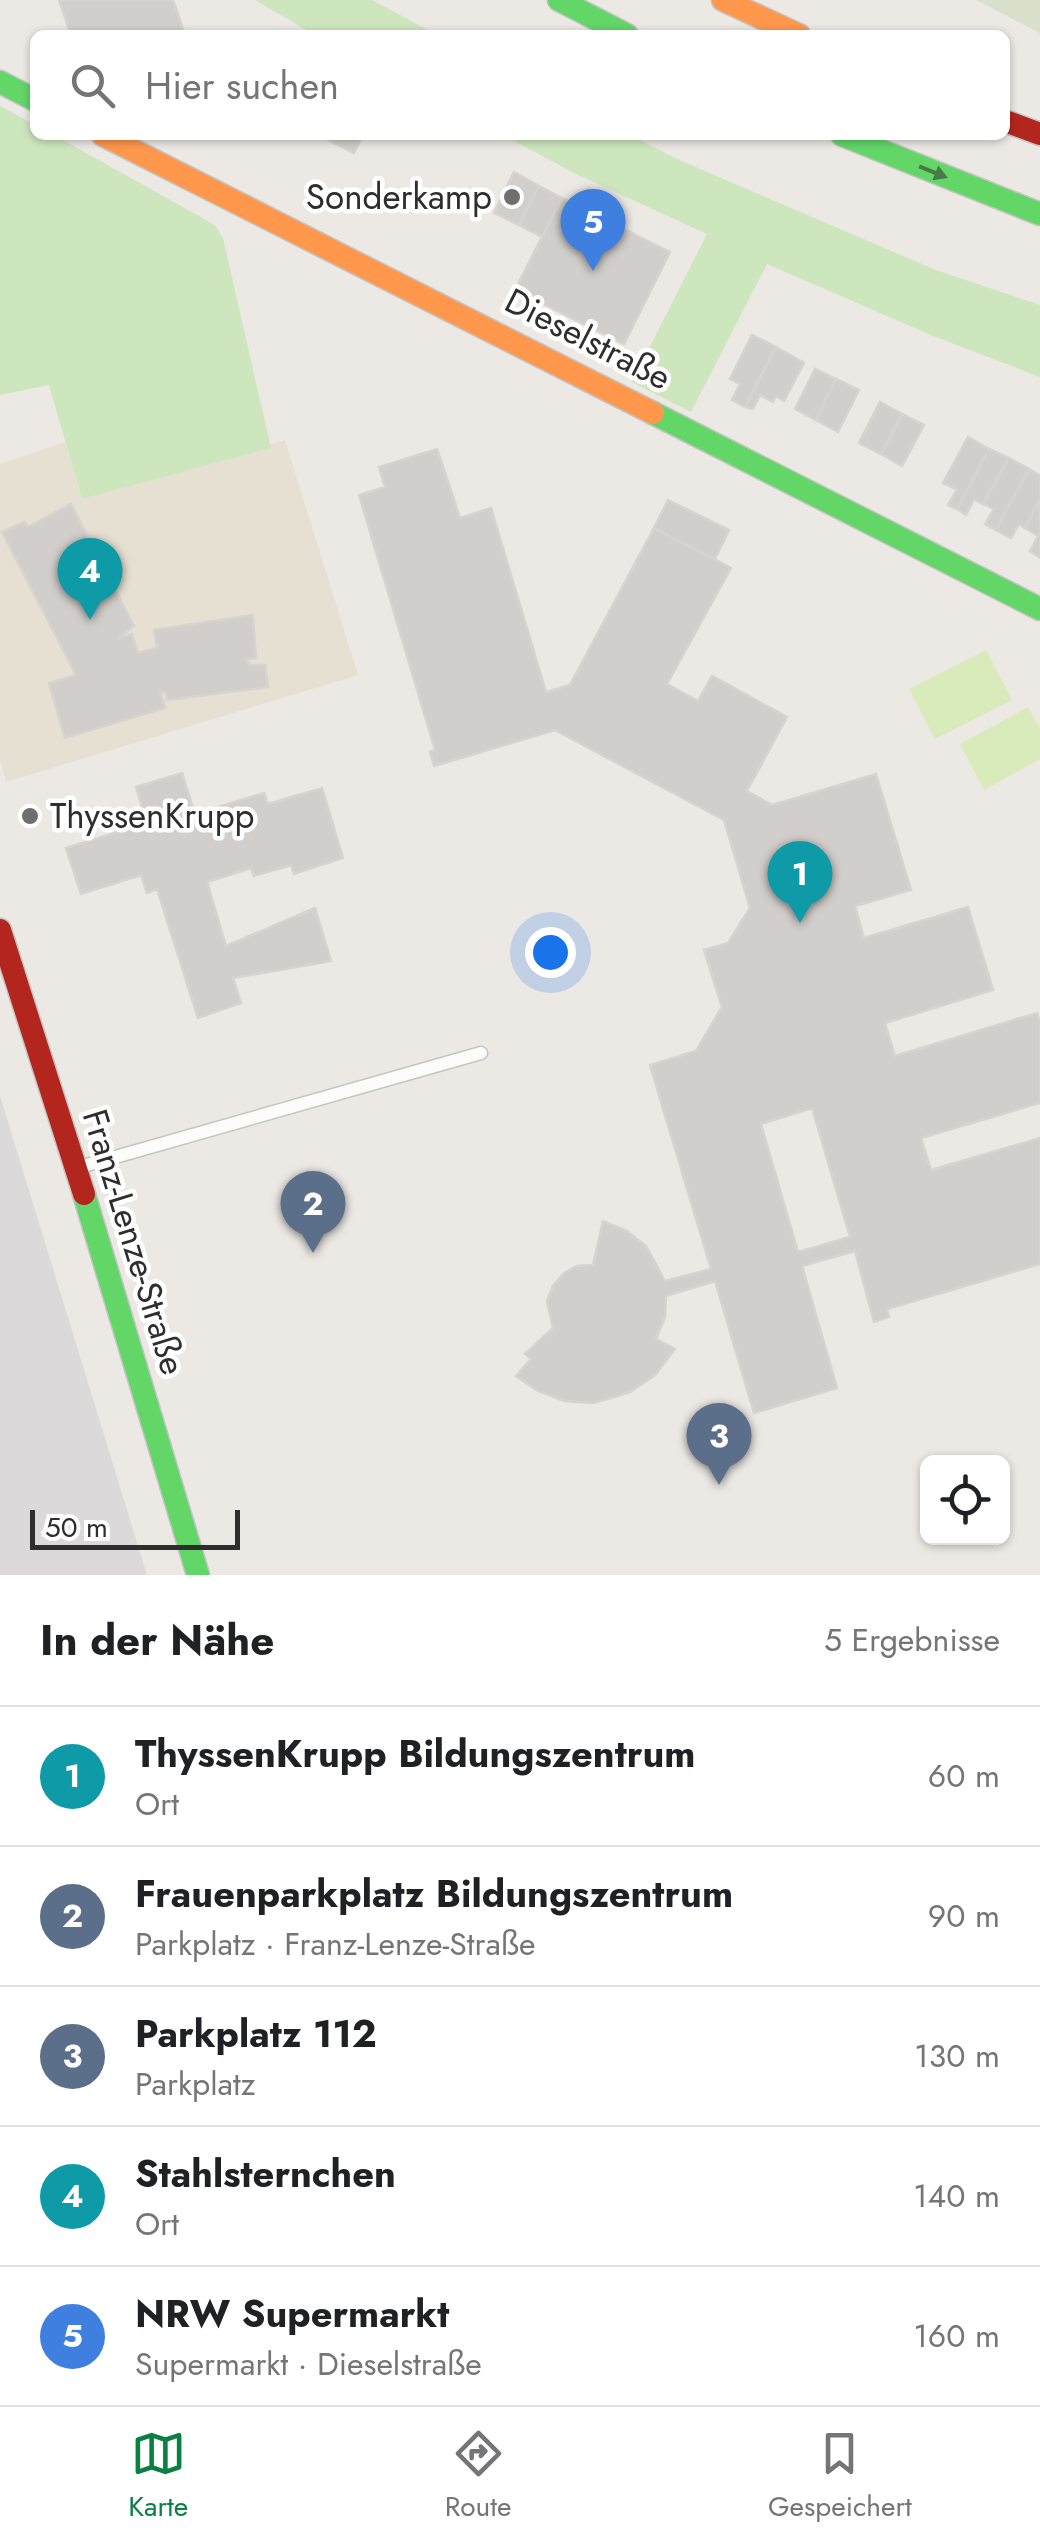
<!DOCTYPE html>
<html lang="de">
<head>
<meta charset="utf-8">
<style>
  body { margin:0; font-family:Jost,sans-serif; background:#f2f2f2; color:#202124 }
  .controls { position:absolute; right:30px; bottom:30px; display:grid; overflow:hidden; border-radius:15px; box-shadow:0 2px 8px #0004 }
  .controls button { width:90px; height:90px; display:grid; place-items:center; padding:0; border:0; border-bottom:2px solid #e0e0e0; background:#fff; color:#202124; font:50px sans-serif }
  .scale { position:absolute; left:30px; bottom:25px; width:210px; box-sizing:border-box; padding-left:10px; border:5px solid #2e2e2e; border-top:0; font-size:28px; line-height:35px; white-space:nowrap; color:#2e2e2e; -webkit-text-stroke:8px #fff; paint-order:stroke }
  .you { position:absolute; left:550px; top:952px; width:35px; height:35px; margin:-25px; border:8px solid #fff; border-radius:50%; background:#1a73e8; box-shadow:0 0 0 15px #1a73e833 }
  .badge { display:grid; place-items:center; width:65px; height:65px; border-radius:50%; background:#0b8043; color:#fff; font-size:32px; font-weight:700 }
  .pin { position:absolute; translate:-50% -82px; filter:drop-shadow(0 2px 5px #0008) }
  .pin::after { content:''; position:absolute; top:52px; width:35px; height:30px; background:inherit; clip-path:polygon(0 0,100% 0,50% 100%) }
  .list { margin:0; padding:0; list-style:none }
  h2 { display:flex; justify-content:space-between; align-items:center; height:130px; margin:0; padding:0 40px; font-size:42px }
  h2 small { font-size:32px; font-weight:400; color:#757577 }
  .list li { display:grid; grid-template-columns:65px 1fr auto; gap:30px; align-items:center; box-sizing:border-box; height:140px; padding:0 40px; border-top:2px solid #e0e0e0 }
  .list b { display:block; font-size:38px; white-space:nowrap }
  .list p { margin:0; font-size:32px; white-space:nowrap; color:#757577 }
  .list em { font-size:32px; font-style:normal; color:#757577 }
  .icon { flex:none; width:55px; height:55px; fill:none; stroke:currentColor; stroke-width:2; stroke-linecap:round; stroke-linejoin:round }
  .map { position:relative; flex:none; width:1040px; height:1575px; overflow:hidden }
  .search { position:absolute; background:#fff; box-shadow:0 2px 8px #0004; left:30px; right:30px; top:30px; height:110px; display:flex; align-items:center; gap:25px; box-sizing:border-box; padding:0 35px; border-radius:15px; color:#757577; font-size:38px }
  .sheet { height:830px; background:#fff }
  nav { display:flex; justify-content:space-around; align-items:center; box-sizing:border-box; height:140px; border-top:2px solid #e0e0e0; background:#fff; font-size:28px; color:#757577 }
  nav a { display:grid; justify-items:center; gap:5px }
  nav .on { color:#0b8043 }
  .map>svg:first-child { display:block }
  .industrial { fill:#dcd9db }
  .education { fill:#e6e0d3 }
  .green { fill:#cee6be }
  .cemetery { fill:#d8e0cc }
  .pitch { fill:#d9eabb }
  .building { fill:#d1cecb; stroke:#d7d4d0; stroke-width:2.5; fill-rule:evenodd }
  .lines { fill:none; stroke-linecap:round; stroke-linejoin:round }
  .lane-casing { stroke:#c5c4c5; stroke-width:15 }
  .fast-casing { stroke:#c5c4c5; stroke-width:25 }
  .slow-casing { stroke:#c5c4c5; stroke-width:25 }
  .jam-casing { stroke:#c5c4c5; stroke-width:25 }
  .lane { stroke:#fcfcfb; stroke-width:12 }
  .fast { stroke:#63d668; stroke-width:22 }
  .slow { stroke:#ff974d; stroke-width:22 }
  .jam { stroke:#b3261e; stroke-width:22 }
  .oneway { fill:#467a48 }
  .poi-dot { fill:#706f6e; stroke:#fff; stroke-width:4 }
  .labels { text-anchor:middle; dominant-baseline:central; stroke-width:9; stroke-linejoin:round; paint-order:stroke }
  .poi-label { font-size:35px; fill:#2e2e2e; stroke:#fff; text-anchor:end }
  .street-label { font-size:35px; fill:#2e2e2e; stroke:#fff }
</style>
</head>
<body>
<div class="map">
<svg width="1040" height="1575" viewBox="0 0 1040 1575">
  <rect width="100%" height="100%" fill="#ece8e4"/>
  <path class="industrial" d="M0,1096L147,1575H0Z"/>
  <path class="education" d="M285,440L358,675L6,782L0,760V464L65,442L82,499Z"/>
  <g class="green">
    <path d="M255,0H372L437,35H315Z"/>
    <path d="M0,106L35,125V135H54L215,225L223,238L271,448L82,499L49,385L0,395Z"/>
    <path d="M503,135H630L677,159L936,270L1040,305V377L933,336L767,264L691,412L632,382L707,234L576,174Z"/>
  </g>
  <path class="cemetery" d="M976,0H1040V33Z"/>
  <g class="pitch">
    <path d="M986,650L1012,700L935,739L909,689Z"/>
    <path d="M1028,707L1040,729V759L984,790L960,744Z"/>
  </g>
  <g class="building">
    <path d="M59,0H173L185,35H71Z"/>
    <path d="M318,135H363L354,153Z"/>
    <path d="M514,172L539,186L519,225L494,213Z"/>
    <path d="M539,186L562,198L542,237L519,225Z"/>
    <path d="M562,198L670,252L624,344L515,290Z"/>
    <path d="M752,335L776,347L745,407L732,400L740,384L730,379Z"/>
    <path d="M776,347L804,363L784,401L776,396L773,402L760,395L753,409L745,407Z"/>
    <path d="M815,369L836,379L816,420L795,409Z"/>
    <path d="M836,379L859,390L838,432L816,420Z"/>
    <path d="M880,402L902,414L881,454L859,443Z"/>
    <path d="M902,414L924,425L902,466L881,454Z"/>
    <path d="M968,437L989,449L957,509L948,505L957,490L943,483Z"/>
    <path d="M437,449L460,518L491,508L546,692L570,685L654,528L731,568L667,684L698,701L712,676L787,717L747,791L772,805L876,774L911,890L855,906L864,938L968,907L993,990L885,1023L895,1056L1037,1013L1040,1023V1103L921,1138L931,1170L1040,1138V1264L887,1309L889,1317L874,1322L855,1251L802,1266L837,1388L754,1413L715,1281L666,1296L665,1317L656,1339L675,1349L655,1375L630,1392L594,1403L564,1401L538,1391L516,1376L531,1359L525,1354L553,1328L547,1301L553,1286L564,1273L577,1266L593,1265L603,1221L627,1231L646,1246L665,1281L711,1269L650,1065L696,1051L722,1007L704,950L728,943L750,908L724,820L555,730L434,766L430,752L435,750L359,495L385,487L379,467ZM812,1108L850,1237L798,1252L761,1124Z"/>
    <path d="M989,449L1009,458L983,504L974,499L966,515L957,509Z"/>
    <path d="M1009,458L1029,469L996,530L985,524L994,509L983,504Z"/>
    <path d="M1029,469L1040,476V500L1025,528L1019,524L1011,538L996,530Z"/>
    <path d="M668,500L729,530L715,559L654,528Z"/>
    <path d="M1040,500V555L1039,557L1030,551L1038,536L1025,528Z"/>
    <path d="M71,504L134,626L117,639L132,634L138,653L157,648L154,630L253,615L256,658L246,659L249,665H265L268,687L167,700L166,693L160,691L165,708L65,738L49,683L76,675L2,532L24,522L28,527Z"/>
    <path d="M182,773L195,814L264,793L268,804L322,788L343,858L294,874L291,865L254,876L251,868L207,882L226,946L315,908L331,961L233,978L241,1003L198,1018L157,889L147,893L141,875L81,894L66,848L147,823L136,787Z"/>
  </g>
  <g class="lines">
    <defs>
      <path id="lane" d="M80,1167L481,1053"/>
      <g id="fast">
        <path d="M559,0L627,35"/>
        <path d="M0,82L35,100"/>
        <path d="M842,135L1040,214"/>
        <path d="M653,413L1040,609"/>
        <path d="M84,1194L198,1575"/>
      </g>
      <g id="slow">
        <path d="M723,0L799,35"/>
        <path d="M103,135L653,413"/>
      </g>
      <g id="jam">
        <path d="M1005,121L1040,134"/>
        <path d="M0,930L84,1194"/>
      </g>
    </defs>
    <use href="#lane" class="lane-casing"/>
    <use href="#fast" class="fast-casing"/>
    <use href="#slow" class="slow-casing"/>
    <use href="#jam" class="jam-casing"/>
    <use href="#lane" class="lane"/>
    <use href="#fast" class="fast"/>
    <use href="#slow" class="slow"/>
    <use href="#jam" class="jam"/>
  </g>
  <defs><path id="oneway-solid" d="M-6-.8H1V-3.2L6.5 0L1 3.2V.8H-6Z" transform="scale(2.5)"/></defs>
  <use class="oneway" href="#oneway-solid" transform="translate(933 172) rotate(22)"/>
  <g class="poi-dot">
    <circle cx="512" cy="197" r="10"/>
    <circle cx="30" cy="816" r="10"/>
  </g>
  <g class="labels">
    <g class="poi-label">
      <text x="492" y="197">Sonderkamp</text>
      <text x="50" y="816" text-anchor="start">ThyssenKrupp</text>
    </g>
    <g class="street-label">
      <text transform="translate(588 339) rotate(27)">Dieselstraße</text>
      <text transform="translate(134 1242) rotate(73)">Franz-Lenze-Straße</text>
    </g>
  </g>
</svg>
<div class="controls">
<button><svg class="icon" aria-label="locate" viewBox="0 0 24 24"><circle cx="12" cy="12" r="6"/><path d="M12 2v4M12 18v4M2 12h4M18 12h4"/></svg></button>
</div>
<div class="scale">50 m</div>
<div class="you"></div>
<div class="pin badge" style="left:800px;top:923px;background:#0f9aa8">1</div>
<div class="pin badge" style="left:313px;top:1253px;background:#5c6f8a">2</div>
<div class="pin badge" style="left:719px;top:1485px;background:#5c6f8a">3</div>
<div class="pin badge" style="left:90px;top:620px;background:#0f9aa8">4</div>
<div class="pin badge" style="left:593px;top:271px;background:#3f7fe0">5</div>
<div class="search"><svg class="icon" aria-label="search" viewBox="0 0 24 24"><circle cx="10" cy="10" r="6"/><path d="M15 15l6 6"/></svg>Hier suchen</div>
</div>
<section class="sheet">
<h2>In der Nähe<small>5 Ergebnisse</small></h2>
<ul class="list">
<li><span class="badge" style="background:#0f9aa8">1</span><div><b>ThyssenKrupp Bildungszentrum</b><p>Ort</p></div><em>60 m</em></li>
<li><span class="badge" style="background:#5c6f8a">2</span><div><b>Frauenparkplatz Bildungszentrum</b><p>Parkplatz · Franz-Lenze-Straße</p></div><em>90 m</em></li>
<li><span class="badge" style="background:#5c6f8a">3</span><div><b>Parkplatz 112</b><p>Parkplatz</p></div><em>130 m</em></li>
<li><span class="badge" style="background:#0f9aa8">4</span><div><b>Stahlsternchen</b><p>Ort</p></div><em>140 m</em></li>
<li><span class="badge" style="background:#3f7fe0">5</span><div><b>NRW Supermarkt</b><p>Supermarkt · Dieselstraße</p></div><em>160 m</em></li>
</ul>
</section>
<nav>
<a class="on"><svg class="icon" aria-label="map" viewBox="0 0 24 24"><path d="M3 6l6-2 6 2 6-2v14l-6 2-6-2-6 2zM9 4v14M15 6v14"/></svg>Karte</a>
<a><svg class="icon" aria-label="directions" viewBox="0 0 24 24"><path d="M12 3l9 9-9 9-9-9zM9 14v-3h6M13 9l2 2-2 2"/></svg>Route</a>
<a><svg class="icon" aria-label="saved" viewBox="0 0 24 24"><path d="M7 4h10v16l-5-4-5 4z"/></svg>Gespeichert</a>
</nav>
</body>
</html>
